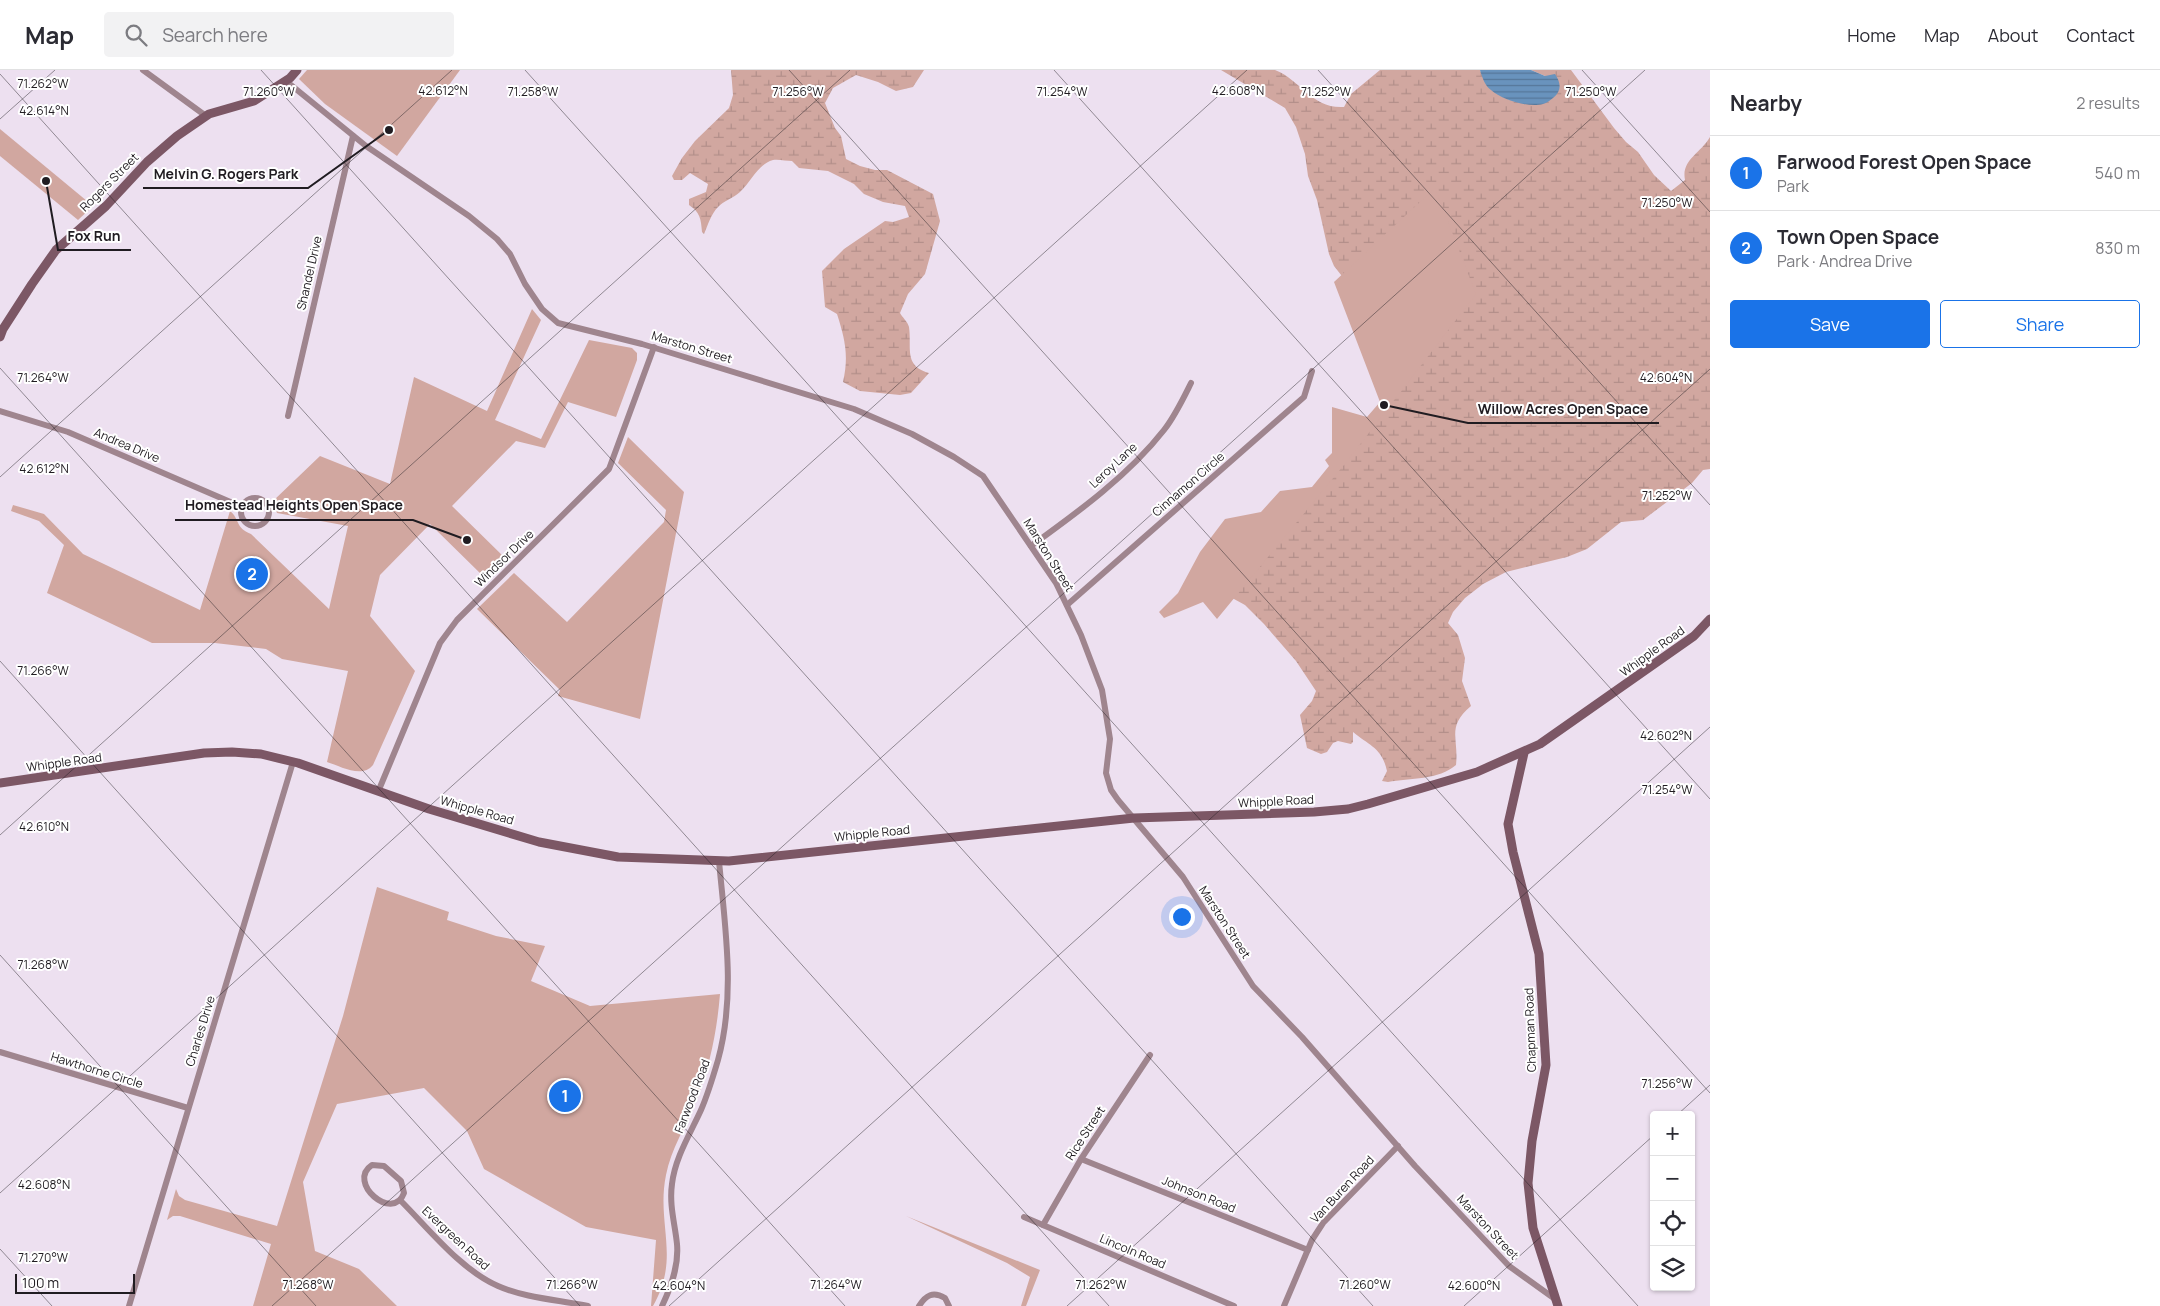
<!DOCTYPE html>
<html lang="en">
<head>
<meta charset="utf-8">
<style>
  body { margin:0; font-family:Manrope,sans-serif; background:#f2f2f3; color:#2b2b33 }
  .controls { position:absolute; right:15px; bottom:15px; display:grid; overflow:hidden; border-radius:5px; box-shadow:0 1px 4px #0004 }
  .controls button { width:45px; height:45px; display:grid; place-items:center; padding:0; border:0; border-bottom:1px solid #e1e1e2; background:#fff; color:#2b2b33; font:25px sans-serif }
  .scale { position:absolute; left:15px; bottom:12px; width:120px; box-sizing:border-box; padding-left:5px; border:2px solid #201c21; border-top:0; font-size:14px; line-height:18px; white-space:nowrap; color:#201c21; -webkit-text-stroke:4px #fff; paint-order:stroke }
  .you { position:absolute; left:1181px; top:846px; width:18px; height:18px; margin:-12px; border:4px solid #fff; border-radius:50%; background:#1a73e8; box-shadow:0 0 0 8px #1a73e833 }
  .badge { display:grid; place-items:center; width:32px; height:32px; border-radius:50%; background:#1a73e8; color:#fff; font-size:16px; font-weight:700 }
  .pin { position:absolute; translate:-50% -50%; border:2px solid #fff; box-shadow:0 1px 5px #0006 }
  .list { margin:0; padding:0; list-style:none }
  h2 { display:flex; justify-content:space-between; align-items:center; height:65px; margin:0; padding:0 20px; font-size:21px }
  h2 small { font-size:16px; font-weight:400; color:#7c7c81 }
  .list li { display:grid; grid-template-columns:32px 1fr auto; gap:15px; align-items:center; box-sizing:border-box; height:75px; padding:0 20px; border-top:1px solid #e1e1e2 }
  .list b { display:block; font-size:19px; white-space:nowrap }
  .list p { margin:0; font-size:16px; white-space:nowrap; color:#7c7c81 }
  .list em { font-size:16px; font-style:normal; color:#7c7c81 }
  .actions { display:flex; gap:10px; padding:15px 20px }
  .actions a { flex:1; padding:11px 0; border:1px solid #1a73e8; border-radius:5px; text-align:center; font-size:18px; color:#1a73e8 }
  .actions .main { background:#1a73e8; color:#fff }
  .icon { flex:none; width:28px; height:28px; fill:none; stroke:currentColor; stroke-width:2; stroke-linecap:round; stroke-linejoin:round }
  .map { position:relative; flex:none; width:1710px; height:1236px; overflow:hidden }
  header { display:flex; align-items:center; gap:30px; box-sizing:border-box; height:70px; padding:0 25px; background:#fff; border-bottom:1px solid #e1e1e2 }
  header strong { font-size:24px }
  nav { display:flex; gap:28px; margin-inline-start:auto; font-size:18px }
  .search { width:350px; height:45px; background:#f2f2f3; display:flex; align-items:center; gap:12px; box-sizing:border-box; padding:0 18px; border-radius:5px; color:#7c7c81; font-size:19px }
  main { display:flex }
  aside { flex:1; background:#fff }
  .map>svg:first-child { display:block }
  .wetland { fill:url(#wetland-marsh) }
  .park { fill:#d1a7a0 }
  .water { fill:url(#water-rules) }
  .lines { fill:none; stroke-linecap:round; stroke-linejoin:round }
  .street { stroke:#9f858e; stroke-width:6 }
  .secondary { stroke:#7c5765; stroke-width:9 }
  .ticks { fill:none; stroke:#201c21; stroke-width:1; stroke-opacity:0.45 }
  .labels { text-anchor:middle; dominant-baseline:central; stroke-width:4; stroke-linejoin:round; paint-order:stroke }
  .street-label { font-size:12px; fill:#201c21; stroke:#fff }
  .ticks-label { font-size:12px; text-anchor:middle; fill:#201c21; stroke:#fff; stroke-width:4; stroke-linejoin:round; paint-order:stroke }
  .leader { fill:none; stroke:#201c21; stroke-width:2 }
  .callout-dot { fill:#201c21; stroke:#fff; stroke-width:2 }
  .callout-label { font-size:14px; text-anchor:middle; font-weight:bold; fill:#201c21; stroke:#fff; stroke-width:4; stroke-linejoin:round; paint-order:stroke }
</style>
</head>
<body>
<header>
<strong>Map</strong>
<div class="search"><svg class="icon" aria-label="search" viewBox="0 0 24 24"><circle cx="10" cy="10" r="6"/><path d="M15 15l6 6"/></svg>Search here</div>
<nav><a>Home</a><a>Map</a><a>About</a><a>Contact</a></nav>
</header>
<main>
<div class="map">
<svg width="1710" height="1236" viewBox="0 0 1710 1236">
  <defs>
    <pattern id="wetland-marsh" width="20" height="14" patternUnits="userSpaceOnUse" patternTransform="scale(1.25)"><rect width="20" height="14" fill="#d1a7a0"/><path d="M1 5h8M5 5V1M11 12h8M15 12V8" fill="none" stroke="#b38f8a"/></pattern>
    <pattern id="water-rules" width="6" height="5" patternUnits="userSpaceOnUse" patternTransform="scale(1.25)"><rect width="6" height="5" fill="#6993bd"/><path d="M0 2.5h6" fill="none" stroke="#567799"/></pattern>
  </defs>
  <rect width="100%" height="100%" fill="#ede0f0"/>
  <g class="wetland">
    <path d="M731,0H924L913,17L896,21L878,12L856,5L833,18L825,33L835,58L841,66L846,89L860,96L875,100H887L933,124L940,151L925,204L908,224L900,243C902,247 908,252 909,257C912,277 903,296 929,303L911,323L900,325L860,321L843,312C849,286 845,269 837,244L825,237L822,201L844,179L885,151L893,152L909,147L905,136L883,132L864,124L854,114L828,101L799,98L792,91C787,91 778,89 773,90C758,94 751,112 740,122C734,128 723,131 718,137C711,144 708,155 704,164L702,162C701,149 700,142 689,135V129L706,122L708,114L690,103L682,110H674L672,106L682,88L695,71L729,38L733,25Z"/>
    <path d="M1221,0C1230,0 1269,0 1275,0C1301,10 1312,39 1344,37L1351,24L1380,0H1480C1490,27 1512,33 1538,35L1545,6L1531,0H1571L1614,58L1626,72L1638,82L1654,105L1671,121L1685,110C1681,90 1700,84 1710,67V399L1703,400L1692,413L1643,450L1621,452L1587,479L1567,487L1506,502L1483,514L1465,528L1453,542L1448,553L1458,565L1465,588L1462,611L1471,636C1446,657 1459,668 1456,695C1439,710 1410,708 1388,712L1382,711L1387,701C1382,678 1370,676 1353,662V672L1351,674L1338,671L1333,673L1327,682L1321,684L1307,678L1300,645L1312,631L1316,621L1296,591L1264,554L1245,535L1223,523L1392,332L1345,210L1334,196L1329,184L1317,130L1308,106L1305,84L1296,57L1285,38Z"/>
  </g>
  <g class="park">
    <path d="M307,0H460L397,86L325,34L299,9Z"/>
    <path d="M0,59L93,136L78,150L0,86Z"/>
    <path d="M1435,118L1476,224L1348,390L1217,549L1203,532L1164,548L1159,542L1178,523L1200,482L1225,449L1261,442L1280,421L1312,417L1329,396L1325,390L1332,383V337L1367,347L1380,332L1334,212Z"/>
    <path d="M532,239L541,250L495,350L541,369L589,270L632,278L637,283V290L616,347L568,332L545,378L516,371L452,436L504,487L484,507L430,454L380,505L370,546L415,601L373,695C362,709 340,696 327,692L348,601L282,589L266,579L215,573H152L47,523L64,475L39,451L11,441L13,435L44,444L83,484L200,540L230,441C240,449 235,458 251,464L329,539L348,456L277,443L273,431L320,386L390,414L414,307L487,341Z"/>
    <path d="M628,367L684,422L640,649L558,626L560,620L477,539L514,503L567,552L664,452L666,440L618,393Z"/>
    <path d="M377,817L449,842L447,850L496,866L545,876L531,911L590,936L720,924C717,961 710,996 696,1031C686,1056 671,1079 666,1105C656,1154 681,1187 653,1236H651L656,1170L586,1157L484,1099L467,1061L424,1018L337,1034L303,1112L315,1181L359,1199L397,1236H253L271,1174L180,1146H173L167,1150L176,1119L179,1126L185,1130L277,1156L343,946Z"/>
    <path d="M906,1146L1040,1200L1026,1236H1021L1030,1207L1007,1193Z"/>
  </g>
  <path class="water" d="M1480,0H1531L1545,6L1555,4C1561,13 1562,21 1553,28C1550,30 1547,33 1543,34C1529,38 1502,30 1491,20C1485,16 1482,7 1480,0Z"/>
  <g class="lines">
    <g class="street">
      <path d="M143,0L206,46"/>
      <path d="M286,11L366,76L469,146L497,169L510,184L525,214L542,239L558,253L642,274L854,339L912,364L954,387L983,406L1056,513L1081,565L1102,620L1110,669L1106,703L1111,720L1118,730L1183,807L1253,916L1302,967L1415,1096L1509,1196L1555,1229"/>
      <path d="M0,341L68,362L242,437"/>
      <path d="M288,346L353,66"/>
      <circle cx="255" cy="442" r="14"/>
      <path d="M1031,476C1078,442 1128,406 1164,360C1175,346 1183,329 1191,313"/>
      <path d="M1067,535L1304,327L1312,301"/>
      <path d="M378,722L440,573L457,550L609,399L654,277"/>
      <path d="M0,982L188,1038"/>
      <path d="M1081,1089L1308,1180"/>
      <path d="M372,1095L384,1096L401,1111L404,1123C393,1153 346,1112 372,1095Z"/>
      <path d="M400,1130C429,1159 461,1200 498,1216C525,1228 559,1230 588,1236"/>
      <path d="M1024,1147L1234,1236"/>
      <path d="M1043,1155L1081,1089L1150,985"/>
      <path d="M129,1236L293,692"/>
      <path d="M662,1236C671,1217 679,1196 677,1174C675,1154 669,1135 672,1114C675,1088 690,1064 701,1040C708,1024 713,1007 718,990C736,925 725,857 719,791"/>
      <path d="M919,1236C926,1225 933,1221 945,1228L949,1236"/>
      <path d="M1284,1236L1312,1170L1323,1153L1398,1076"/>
    </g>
    <g class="secondary">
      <path d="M0,267L3,259L32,214L56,180L106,136L147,92L177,66L209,44L254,31L290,8L297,0"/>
      <path d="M1524,683L1508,754L1513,782L1539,884L1546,995L1532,1071L1528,1113L1533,1158L1558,1236"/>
      <path d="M0,713L204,683L232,682L261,684L298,693L429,739L539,772L618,787L729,791L1134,748L1314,742L1348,739L1368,734L1477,702L1540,674L1694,566L1710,549"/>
    </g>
  </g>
  <path class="ticks" d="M261,0L1373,1236M525,0L1638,1236M789,0L1710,1023M1054,0L1710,729M1318,0L1710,435M1582,0L1710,142M0,4L1109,1236M0,49L55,0M0,298L845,1236M0,407L452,0M0,591L580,1236M0,765L850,0M0,885L316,1236M1677,1045L1710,1015M0,1123L1247,0M0,1179L52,1236M272,1236L1645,0M669,1236L1710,299M1067,1236L1710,657M1464,1236L1654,1065"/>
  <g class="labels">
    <g class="street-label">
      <text transform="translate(109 112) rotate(-45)">Rogers Street</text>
      <text transform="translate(309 203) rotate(-77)">Shandel Drive</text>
      <text transform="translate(692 277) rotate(17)">Marston Street</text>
      <text transform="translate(127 375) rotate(23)">Andrea Drive</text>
      <text transform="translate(1113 395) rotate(-43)">Leroy Lane</text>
      <text transform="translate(1188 414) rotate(-41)">Cinnamon Circle</text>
      <text transform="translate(1049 485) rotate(58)">Marston Street</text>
      <text transform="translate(504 488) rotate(-44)">Windsor Drive</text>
      <text transform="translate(1652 581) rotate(-36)">Whipple Road</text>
      <text transform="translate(64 692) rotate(-8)">Whipple Road</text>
      <text transform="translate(1276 731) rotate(-3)">Whipple Road</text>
      <text transform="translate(477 740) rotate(16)">Whipple Road</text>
      <text transform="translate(872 763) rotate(-6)">Whipple Road</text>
      <text transform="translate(1225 852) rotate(57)">Marston Street</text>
      <text transform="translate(1530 960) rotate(-92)">Chapman Road</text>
      <text transform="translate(200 961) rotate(-73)">Charles Drive</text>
      <text transform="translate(97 1000) rotate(17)">Hawthorne Circle</text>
      <text transform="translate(692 1026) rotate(-69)">Farwood Road</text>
      <text transform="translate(1085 1063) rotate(-57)">Rice Street</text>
      <text transform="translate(1342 1119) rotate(-47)">Van Buren Road</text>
      <text transform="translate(1199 1124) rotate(22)">Johnson Road</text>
      <text transform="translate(1488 1157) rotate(47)">Marston Street</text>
      <text transform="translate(456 1168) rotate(43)">Evergreen Road</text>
      <text transform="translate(1133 1181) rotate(23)">Lincoln Road</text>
    </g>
  </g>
  <g class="ticks-label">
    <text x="43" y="18">71.262°W</text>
    <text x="443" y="25">42.612°N</text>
    <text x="1238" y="25">42.608°N</text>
    <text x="269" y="26">71.260°W</text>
    <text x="533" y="26">71.258°W</text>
    <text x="798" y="26">71.256°W</text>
    <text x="1326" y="26">71.252°W</text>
    <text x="1062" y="26">71.254°W</text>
    <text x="1591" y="26">71.250°W</text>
    <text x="44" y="45">42.614°N</text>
    <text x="1667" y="137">71.250°W</text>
    <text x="43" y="312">71.264°W</text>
    <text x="1666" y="312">42.604°N</text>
    <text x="44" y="403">42.612°N</text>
    <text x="1667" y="430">71.252°W</text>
    <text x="43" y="605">71.266°W</text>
    <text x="1666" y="670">42.602°N</text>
    <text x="1667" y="724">71.254°W</text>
    <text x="44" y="761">42.610°N</text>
    <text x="43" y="899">71.268°W</text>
    <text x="1667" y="1018">71.256°W</text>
    <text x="44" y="1119">42.608°N</text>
    <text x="43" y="1192">71.270°W</text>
    <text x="308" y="1219">71.268°W</text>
    <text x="572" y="1219">71.266°W</text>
    <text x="836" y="1219">71.264°W</text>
    <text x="1101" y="1219">71.262°W</text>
    <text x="1365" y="1219">71.260°W</text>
    <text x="679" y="1220">42.604°N</text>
    <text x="1474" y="1220">42.600°N</text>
  </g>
  <path class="leader" d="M389 60L308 118H143M46 111L58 180H131M1384 335L1468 353H1659M467 470L413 450H175"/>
  <g class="callout-dot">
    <circle cx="389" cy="60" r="5"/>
    <circle cx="46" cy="111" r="5"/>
    <circle cx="1384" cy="335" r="5"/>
    <circle cx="467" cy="470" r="5"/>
  </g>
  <g class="callout-label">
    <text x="226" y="109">Melvin G. Rogers Park</text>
    <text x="94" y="171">Fox Run</text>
    <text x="1563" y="344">Willow Acres Open Space</text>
    <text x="294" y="440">Homestead Heights Open Space</text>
  </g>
</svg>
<div class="controls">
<button>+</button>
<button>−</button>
<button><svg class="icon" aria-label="locate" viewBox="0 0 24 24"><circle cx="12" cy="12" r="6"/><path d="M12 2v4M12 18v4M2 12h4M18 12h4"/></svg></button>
<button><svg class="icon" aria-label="layers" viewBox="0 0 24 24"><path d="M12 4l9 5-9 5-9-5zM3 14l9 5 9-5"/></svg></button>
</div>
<div class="scale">100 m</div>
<div class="you"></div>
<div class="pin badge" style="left:565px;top:1026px">1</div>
<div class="pin badge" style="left:252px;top:504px">2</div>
</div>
<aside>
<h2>Nearby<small>2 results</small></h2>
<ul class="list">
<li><span class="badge">1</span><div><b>Farwood Forest Open Space</b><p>Park</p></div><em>540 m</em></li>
<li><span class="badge">2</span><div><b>Town Open Space</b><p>Park · Andrea Drive</p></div><em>830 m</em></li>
</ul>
<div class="actions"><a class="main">Save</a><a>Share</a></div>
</aside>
</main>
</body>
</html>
